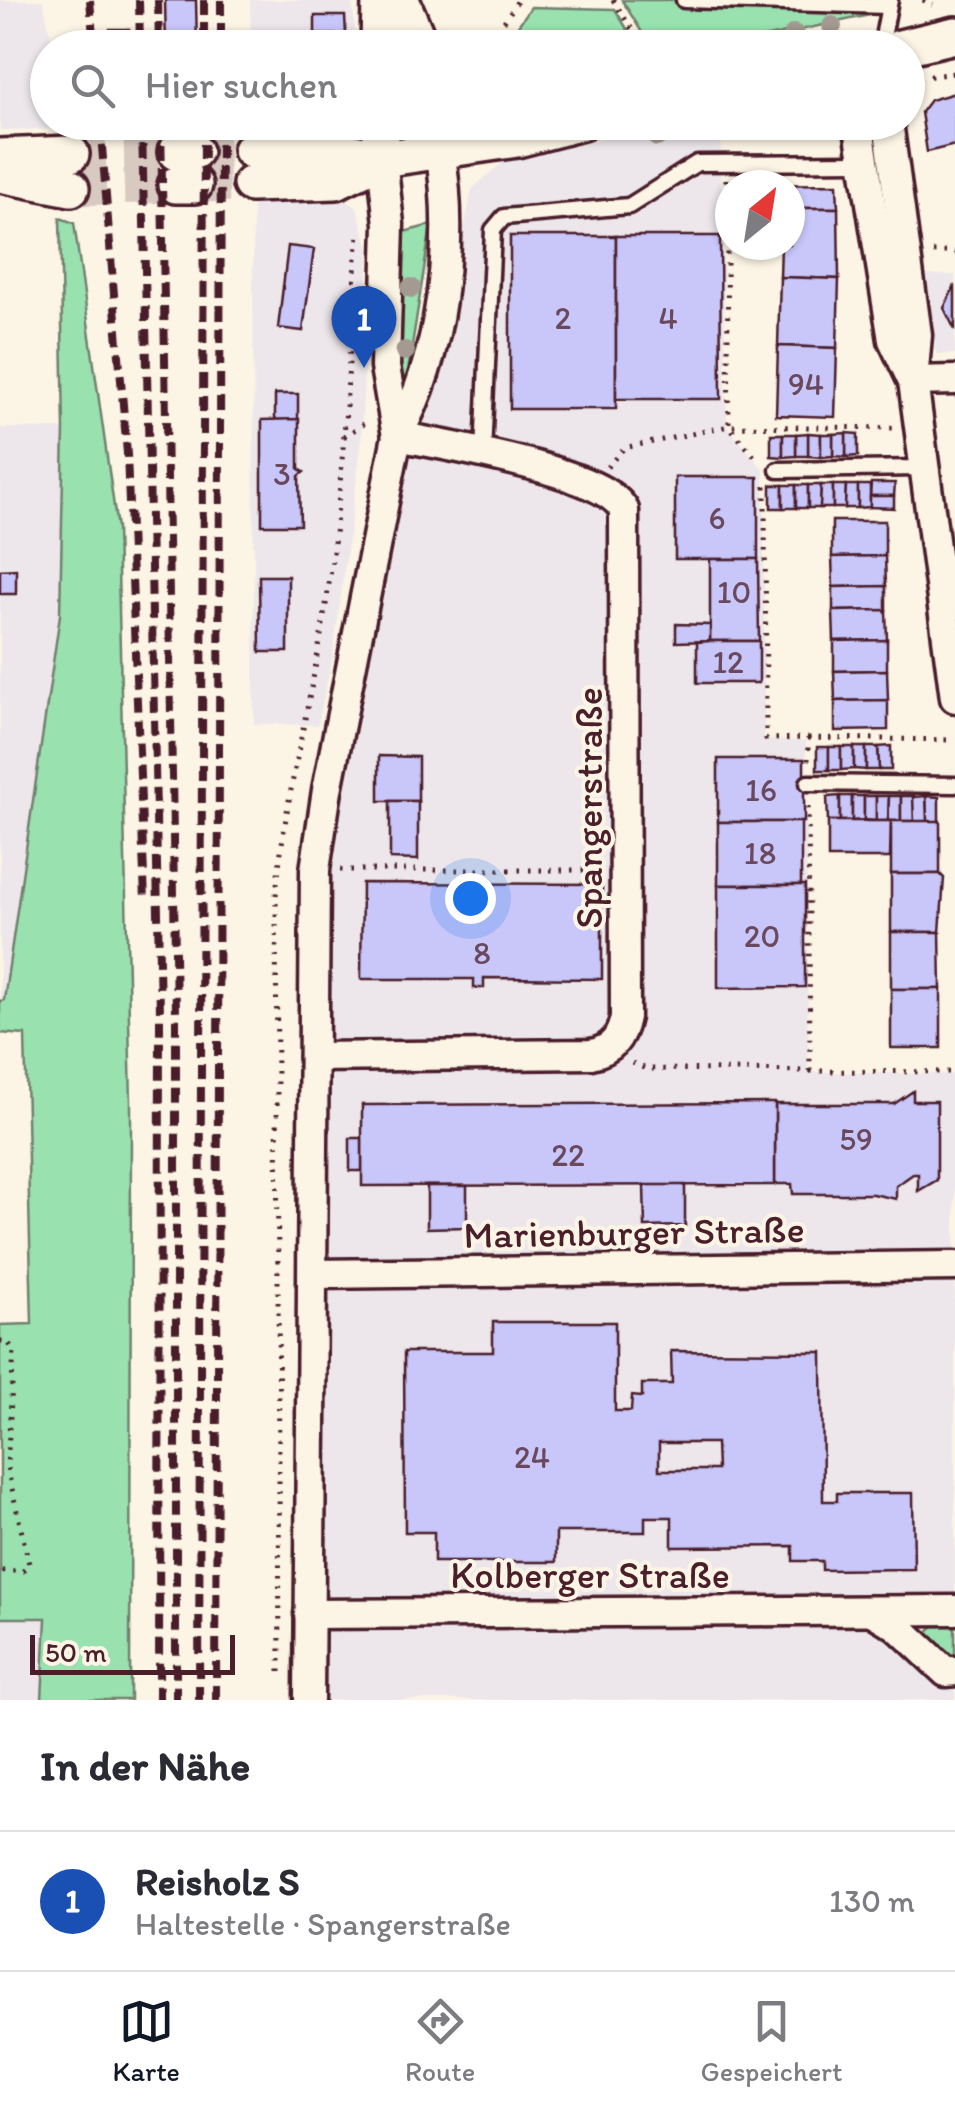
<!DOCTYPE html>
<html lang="de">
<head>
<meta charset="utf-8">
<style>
  body { margin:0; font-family:Itim,sans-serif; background:#f2f2f3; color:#2b2b33 }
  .compass { position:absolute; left:715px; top:170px; width:90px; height:90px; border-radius:50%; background:#fff; box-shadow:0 2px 8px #0004; rotate:30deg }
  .scale { position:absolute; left:30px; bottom:25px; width:205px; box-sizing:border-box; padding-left:10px; border:5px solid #4a1f2b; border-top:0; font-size:28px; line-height:35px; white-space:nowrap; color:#4a1f2b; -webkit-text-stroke:8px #fcf5e5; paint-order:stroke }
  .you { position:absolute; left:470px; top:898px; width:35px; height:35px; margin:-25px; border:8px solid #fff; border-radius:50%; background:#1a73e8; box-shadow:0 0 0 15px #1a73e833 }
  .badge { display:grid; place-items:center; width:65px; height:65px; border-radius:50%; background:#111827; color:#fff; font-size:32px; font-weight:700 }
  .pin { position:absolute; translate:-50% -82px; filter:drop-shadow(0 2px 5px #0008) }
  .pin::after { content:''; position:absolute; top:52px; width:35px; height:30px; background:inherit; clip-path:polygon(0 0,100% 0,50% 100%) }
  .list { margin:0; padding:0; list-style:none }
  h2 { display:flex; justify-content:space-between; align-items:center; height:130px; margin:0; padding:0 40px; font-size:42px }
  h2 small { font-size:32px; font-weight:400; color:#7c7c81 }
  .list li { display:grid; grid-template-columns:65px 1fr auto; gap:30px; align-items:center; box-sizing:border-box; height:140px; padding:0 40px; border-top:2px solid #e1e1e2 }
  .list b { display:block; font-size:38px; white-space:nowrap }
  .list p { margin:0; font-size:32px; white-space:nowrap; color:#7c7c81 }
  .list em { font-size:32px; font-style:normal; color:#7c7c81 }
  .icon { flex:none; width:55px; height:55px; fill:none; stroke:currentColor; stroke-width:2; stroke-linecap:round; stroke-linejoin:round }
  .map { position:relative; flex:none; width:955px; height:1700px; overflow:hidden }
  .search { position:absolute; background:#fff; box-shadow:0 2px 8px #0004; left:30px; right:30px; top:30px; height:110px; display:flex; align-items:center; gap:25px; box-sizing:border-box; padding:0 35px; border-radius:55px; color:#7c7c81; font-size:38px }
  .sheet { height:270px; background:#fff }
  nav { display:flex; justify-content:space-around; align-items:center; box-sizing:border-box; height:140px; border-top:2px solid #e1e1e2; background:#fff; font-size:28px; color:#7c7c81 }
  nav a { display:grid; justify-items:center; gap:5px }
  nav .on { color:#111827 }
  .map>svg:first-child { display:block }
  .built { fill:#ede7eb }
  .green { fill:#99e2b0; stroke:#72806e; stroke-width:2.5 }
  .building { fill:#c9c7fa; stroke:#4a1f2b; stroke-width:2.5; fill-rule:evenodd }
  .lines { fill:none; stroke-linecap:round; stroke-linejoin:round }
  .tertiary-tunnel { stroke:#d8cac0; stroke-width:35; stroke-dasharray:35 18; stroke-linecap:butt }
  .service-casing { stroke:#4a1f2b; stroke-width:21 }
  .minor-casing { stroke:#4a1f2b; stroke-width:35 }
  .tertiary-casing { stroke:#4a1f2b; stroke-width:42 }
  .path { stroke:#4a1f2b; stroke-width:5; stroke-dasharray:2.5 8; stroke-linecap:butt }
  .service { stroke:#fcf5e5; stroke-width:14 }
  .minor { stroke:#fcf5e5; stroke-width:28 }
  .tertiary { stroke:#fcf5e5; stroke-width:35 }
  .rail { stroke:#4a1f2b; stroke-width:8; stroke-dasharray:15 8; stroke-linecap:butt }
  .tree { fill:#a59a91 }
  .labels { text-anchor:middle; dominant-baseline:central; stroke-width:8; stroke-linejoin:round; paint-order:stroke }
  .number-label { font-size:32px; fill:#6a495f }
  .street-label { font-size:38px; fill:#4a1f2b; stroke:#fcf5e5 }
</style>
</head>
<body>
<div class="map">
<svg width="955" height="1700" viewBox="0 0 955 1700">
  <rect width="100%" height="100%" fill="#fcf5e5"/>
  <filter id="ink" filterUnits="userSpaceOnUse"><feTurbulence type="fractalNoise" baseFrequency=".01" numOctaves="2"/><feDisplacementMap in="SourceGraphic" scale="20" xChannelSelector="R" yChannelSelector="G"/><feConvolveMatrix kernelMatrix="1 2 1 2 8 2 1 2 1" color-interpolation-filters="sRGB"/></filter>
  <g filter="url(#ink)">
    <g class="built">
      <path d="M0,0H43L53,47L48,48V122L68,123L69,129L0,130Z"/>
      <path d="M250,0H352L357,47H251Z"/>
      <path d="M673,123H720L727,426L764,470V740L806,741L808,1072L955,1074V1261L324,1262L327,867L408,447L433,383L472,189L503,162Z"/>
      <path d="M333,194L357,207L369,249L361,447L333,655L318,725L254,724L253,197Z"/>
      <path d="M926,275H955V354H936Z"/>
      <path d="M0,428L64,429L59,615L4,1001H0Z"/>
      <path d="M955,1272V1594L325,1601L324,1281Z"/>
      <path d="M0,1618H46L42,1700H0Z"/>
      <path d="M883,1624L955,1683V1700H324L323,1630Z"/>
    </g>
    <g class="green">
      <path d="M622,0H870V15L721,47H651Z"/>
      <path d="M531,7L615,9L638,47H503Z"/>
      <path d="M60,218L74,223L117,528L131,1102L130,1700H42L46,1618H0V1325L32,1324L25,1035L0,1033V1001L4,1000L60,615L64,429Z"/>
      <path d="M431,225L405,390L395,393L400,233Z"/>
      <path d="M955,1624V1659L927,1639L926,1633L935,1625Z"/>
    </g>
    <g class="building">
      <path d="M165,0H196L197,48H166Z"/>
      <path d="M315,16H345L346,35H315Z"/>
      <rect x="110" y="29" width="19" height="19"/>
      <path d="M315,35H351V48H316Z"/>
      <path d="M955,93V145L927,152L921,112L930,100Z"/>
      <path d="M837,184L838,208H790V185H742Z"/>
      <path d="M790,208H838L839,279L780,277L781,245H790Z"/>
      <rect x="510" y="236" width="106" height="173"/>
      <path d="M616,236H720L721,399H616Z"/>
      <path d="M288,246L314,249L303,331L278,328Z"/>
      <path d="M780,277L839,279L837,348L778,346Z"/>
      <path d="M955,285V330L944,308Z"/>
      <path d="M778,346L837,348L835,417L776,415Z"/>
      <rect x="275" y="394" width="23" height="26"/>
      <path d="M299,419V469L304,472L299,476L300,525H262V420Z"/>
      <path d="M808,433L821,434V457L808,456Z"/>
      <path d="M808,433V456H796V434Z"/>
      <path d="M846,433L858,434V456L846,457Z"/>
      <path d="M846,433V457L833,456V434Z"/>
      <path d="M771,434H783V457L771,456Z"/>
      <path d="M783,434H796V456L783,457Z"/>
      <path d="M821,434H833V456L821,457Z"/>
      <rect x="675" y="477" width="83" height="82"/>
      <path d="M871,483H895L894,496H870Z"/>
      <rect x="771" y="485" width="12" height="23"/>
      <rect x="783" y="485" width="13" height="23"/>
      <rect x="796" y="485" width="12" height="23"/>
      <path d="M808,485H821L820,508H808Z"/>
      <path d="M821,485H833V508H820Z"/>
      <path d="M833,485H846L845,508H833Z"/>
      <path d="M846,485H858V508H845Z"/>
      <path d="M858,485H870V507L858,508Z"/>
      <path d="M870,496H894V508L870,507Z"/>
      <path d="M832,521H885V556L832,557Z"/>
      <path d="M885,556L886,586L833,587L832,557Z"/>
      <path d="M710,559H758L759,641H710Z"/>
      <path d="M16,569V594H0V570Z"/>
      <path d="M259,576H288V652H260Z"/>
      <path d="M886,586V610L833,611V587Z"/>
      <path d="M886,610L887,640L834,641L833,611Z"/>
      <path d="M676,624L710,625V641L676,642Z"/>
      <path d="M887,640V670L834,671V641Z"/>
      <path d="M710,641H759V683H697V642Z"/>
      <path d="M887,670L888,700L835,701L834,671Z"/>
      <path d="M888,700V730L835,731V701Z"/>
      <path d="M891,746V770H879L878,747Z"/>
      <rect x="817" y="747" width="12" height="23"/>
      <rect x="829" y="747" width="12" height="23"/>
      <path d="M841,747H854V769L841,770Z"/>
      <path d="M854,747H866V770L854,769Z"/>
      <path d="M866,747H878L879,770H866Z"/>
      <path d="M379,756L418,757V801H379Z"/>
      <rect x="718" y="759" width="86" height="63"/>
      <path d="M840,796V821H828L827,797Z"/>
      <rect x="840" y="796" width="12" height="25"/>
      <path d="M852,796H864V820L852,821Z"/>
      <path d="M864,796H876V821L864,820Z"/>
      <path d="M876,796H889L888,821H876Z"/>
      <path d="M889,796H901V821H888Z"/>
      <rect x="901" y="796" width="13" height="25"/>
      <path d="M926,796L939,797V821L927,822Z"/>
      <path d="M926,796L927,822L914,821L913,797Z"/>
      <path d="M390,801H418V860L390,859Z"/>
      <path d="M828,821H891L890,858H828Z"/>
      <rect x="891" y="821" width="49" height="53"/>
      <rect x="718" y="822" width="83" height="63"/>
      <path d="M891,874H940L944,878L940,932H891Z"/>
      <path d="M362,883L602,884V979L484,978V988H474V979H361Z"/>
      <path d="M718,885H805V987L718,988Z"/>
      <path d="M891,932H940L941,989H891Z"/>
      <rect x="891" y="989" width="50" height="59"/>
      <path d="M913,1091V1101H937V1180L918,1191V1174H913L896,1186V1199L873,1194H793L792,1184H775V1104H894Z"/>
      <path d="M775,1103V1185L362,1186V1105Z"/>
      <rect x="350" y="1138" width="12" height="33"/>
      <path d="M644,1185H685V1226L645,1227Z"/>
      <path d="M427,1186H467V1227L427,1228Z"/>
      <path d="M493,1322H615V1411H631L632,1396L642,1397V1384H672L671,1351L822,1352L823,1501H837V1493H913L914,1569L822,1570V1561H793V1546L672,1547V1517H645V1532H556V1562H434V1532H405L404,1352H493ZM659,1443H716L717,1470H659Z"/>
    </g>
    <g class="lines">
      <g class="tertiary-tunnel">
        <path d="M194,151L251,150"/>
        <path d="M71,154L176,152"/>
        <path d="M194,185L251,184"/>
        <path d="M71,188L176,185"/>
      </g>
      <defs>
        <g id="service">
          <path d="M684,0L888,6"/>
          <path d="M881,48L890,0"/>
          <path d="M483,454L493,230L504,217L629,206L697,163L862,162"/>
          <path d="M778,470L923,468"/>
          <path d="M808,783L955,785"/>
        </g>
        <g id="minor">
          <path d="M858,122L893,340L912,380"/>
          <path d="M888,122L917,335L913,381L955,698"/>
          <path d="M382,159L389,224L385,367L397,436"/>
          <path d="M913,381L955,380"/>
          <path d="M314,1057L591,1054C612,1050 621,1038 625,1017L624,510C604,471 443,445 397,436"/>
          <path d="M313,1274L955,1266"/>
          <path d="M872,1611L897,1626L946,1672L955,1671"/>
          <path d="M309,1614L955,1610"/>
          <path d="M309,1700L315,870L327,790L397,436C443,355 455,242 440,150"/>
        </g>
        <g id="tertiary">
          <path d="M401,0L421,48"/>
          <path d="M379,48L380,0"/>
          <path d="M900,48L955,35"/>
          <path d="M380,122L382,159"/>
          <path d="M251,150L334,149L382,159"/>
          <path d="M176,152L194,151"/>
          <path d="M0,157L71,154"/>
          <path d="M0,174L71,188"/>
          <path d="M251,184L336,181L382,159L517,139L582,122"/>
          <path d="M176,185H194"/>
        </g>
      </defs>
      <use href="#service" class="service-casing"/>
      <use href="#minor" class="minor-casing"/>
      <use href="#tertiary" class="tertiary-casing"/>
      <g class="path">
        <path d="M613,0L644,48"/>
        <path d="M923,0L933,5"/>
        <path d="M487,48L518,0"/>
        <path d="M909,79L955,73"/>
        <path d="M724,124L726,143"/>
        <path d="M646,138L647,142"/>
        <path d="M726,179L729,426L759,462"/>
        <path d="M933,252H955"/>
        <path d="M344,436L369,421"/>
        <path d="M607,467L624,448L729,426L895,428"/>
        <path d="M765,486L766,739L808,738V766"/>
        <path d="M808,738L955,740"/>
        <path d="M340,870H599"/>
        <path d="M632,1063L646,1069L810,1071L808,802"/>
        <path d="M810,1071L955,1072"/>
        <path d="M0,1341L8,1342L14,1351L7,1467L29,1564L23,1571H0"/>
        <path d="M280,1672L276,896C284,801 309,711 324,618C344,490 348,360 358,231"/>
      </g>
      <use href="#service" class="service"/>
      <use href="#minor" class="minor"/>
      <use href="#tertiary" class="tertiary"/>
      <g class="rail">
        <path d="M90,0L94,48"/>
        <path d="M139,0L140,48"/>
        <path d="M158,0L159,48"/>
        <path d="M204,0V48"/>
        <path d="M221,0V48"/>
        <path d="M100,122L127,454L145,900"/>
        <path d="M142,122L160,1013L159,1700"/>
        <path d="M161,122L176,1013V1700"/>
        <path d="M199,1700L204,122"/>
        <path d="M216,1700L221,122"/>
      </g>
    </g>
    <g class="tree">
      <circle cx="832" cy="26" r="10"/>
      <circle cx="794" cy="34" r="10"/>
      <circle cx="657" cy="137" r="10"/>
      <circle cx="411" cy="288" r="10"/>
      <circle cx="405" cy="351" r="10"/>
    </g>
  </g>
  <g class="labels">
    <g class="number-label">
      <text x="563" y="318">2</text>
      <text x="668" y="318">4</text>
      <text x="806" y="384">94</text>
      <text x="282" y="474">3</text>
      <text x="717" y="518">6</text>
      <text x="734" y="592">10</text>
      <text x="728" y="662">12</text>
      <text x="761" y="790">16</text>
      <text x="760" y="853">18</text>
      <text x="762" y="936">20</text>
      <text x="482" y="953">8</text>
      <text x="856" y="1139">59</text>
      <text x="568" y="1155">22</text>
      <text x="532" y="1457">24</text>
    </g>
    <g class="street-label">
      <text transform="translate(589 808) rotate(-90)">Spangerstraße</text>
      <text transform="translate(634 1232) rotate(-1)">Marienburger Straße</text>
      <text x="590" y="1575">Kolberger Straße</text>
    </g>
  </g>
</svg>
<svg class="compass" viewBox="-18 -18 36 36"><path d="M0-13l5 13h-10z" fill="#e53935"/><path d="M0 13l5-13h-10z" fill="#7c7c81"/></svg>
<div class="scale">50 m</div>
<div class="you"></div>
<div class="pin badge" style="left:364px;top:368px;background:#1a4fb4">1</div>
<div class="search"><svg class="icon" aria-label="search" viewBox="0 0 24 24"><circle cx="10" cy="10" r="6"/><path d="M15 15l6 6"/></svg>Hier suchen</div>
</div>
<section class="sheet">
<h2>In der Nähe<small></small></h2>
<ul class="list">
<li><span class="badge" style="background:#1a4fb4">1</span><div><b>Reisholz S</b><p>Haltestelle · Spangerstraße</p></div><em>130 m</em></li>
</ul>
</section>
<nav>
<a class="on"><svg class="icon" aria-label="map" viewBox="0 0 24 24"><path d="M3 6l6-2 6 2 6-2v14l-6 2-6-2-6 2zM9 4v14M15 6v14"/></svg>Karte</a>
<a><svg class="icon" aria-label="directions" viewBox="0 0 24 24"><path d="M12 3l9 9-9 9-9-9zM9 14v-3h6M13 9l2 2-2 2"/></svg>Route</a>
<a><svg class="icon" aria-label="saved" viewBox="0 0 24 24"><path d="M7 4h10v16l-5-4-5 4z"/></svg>Gespeichert</a>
</nav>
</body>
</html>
